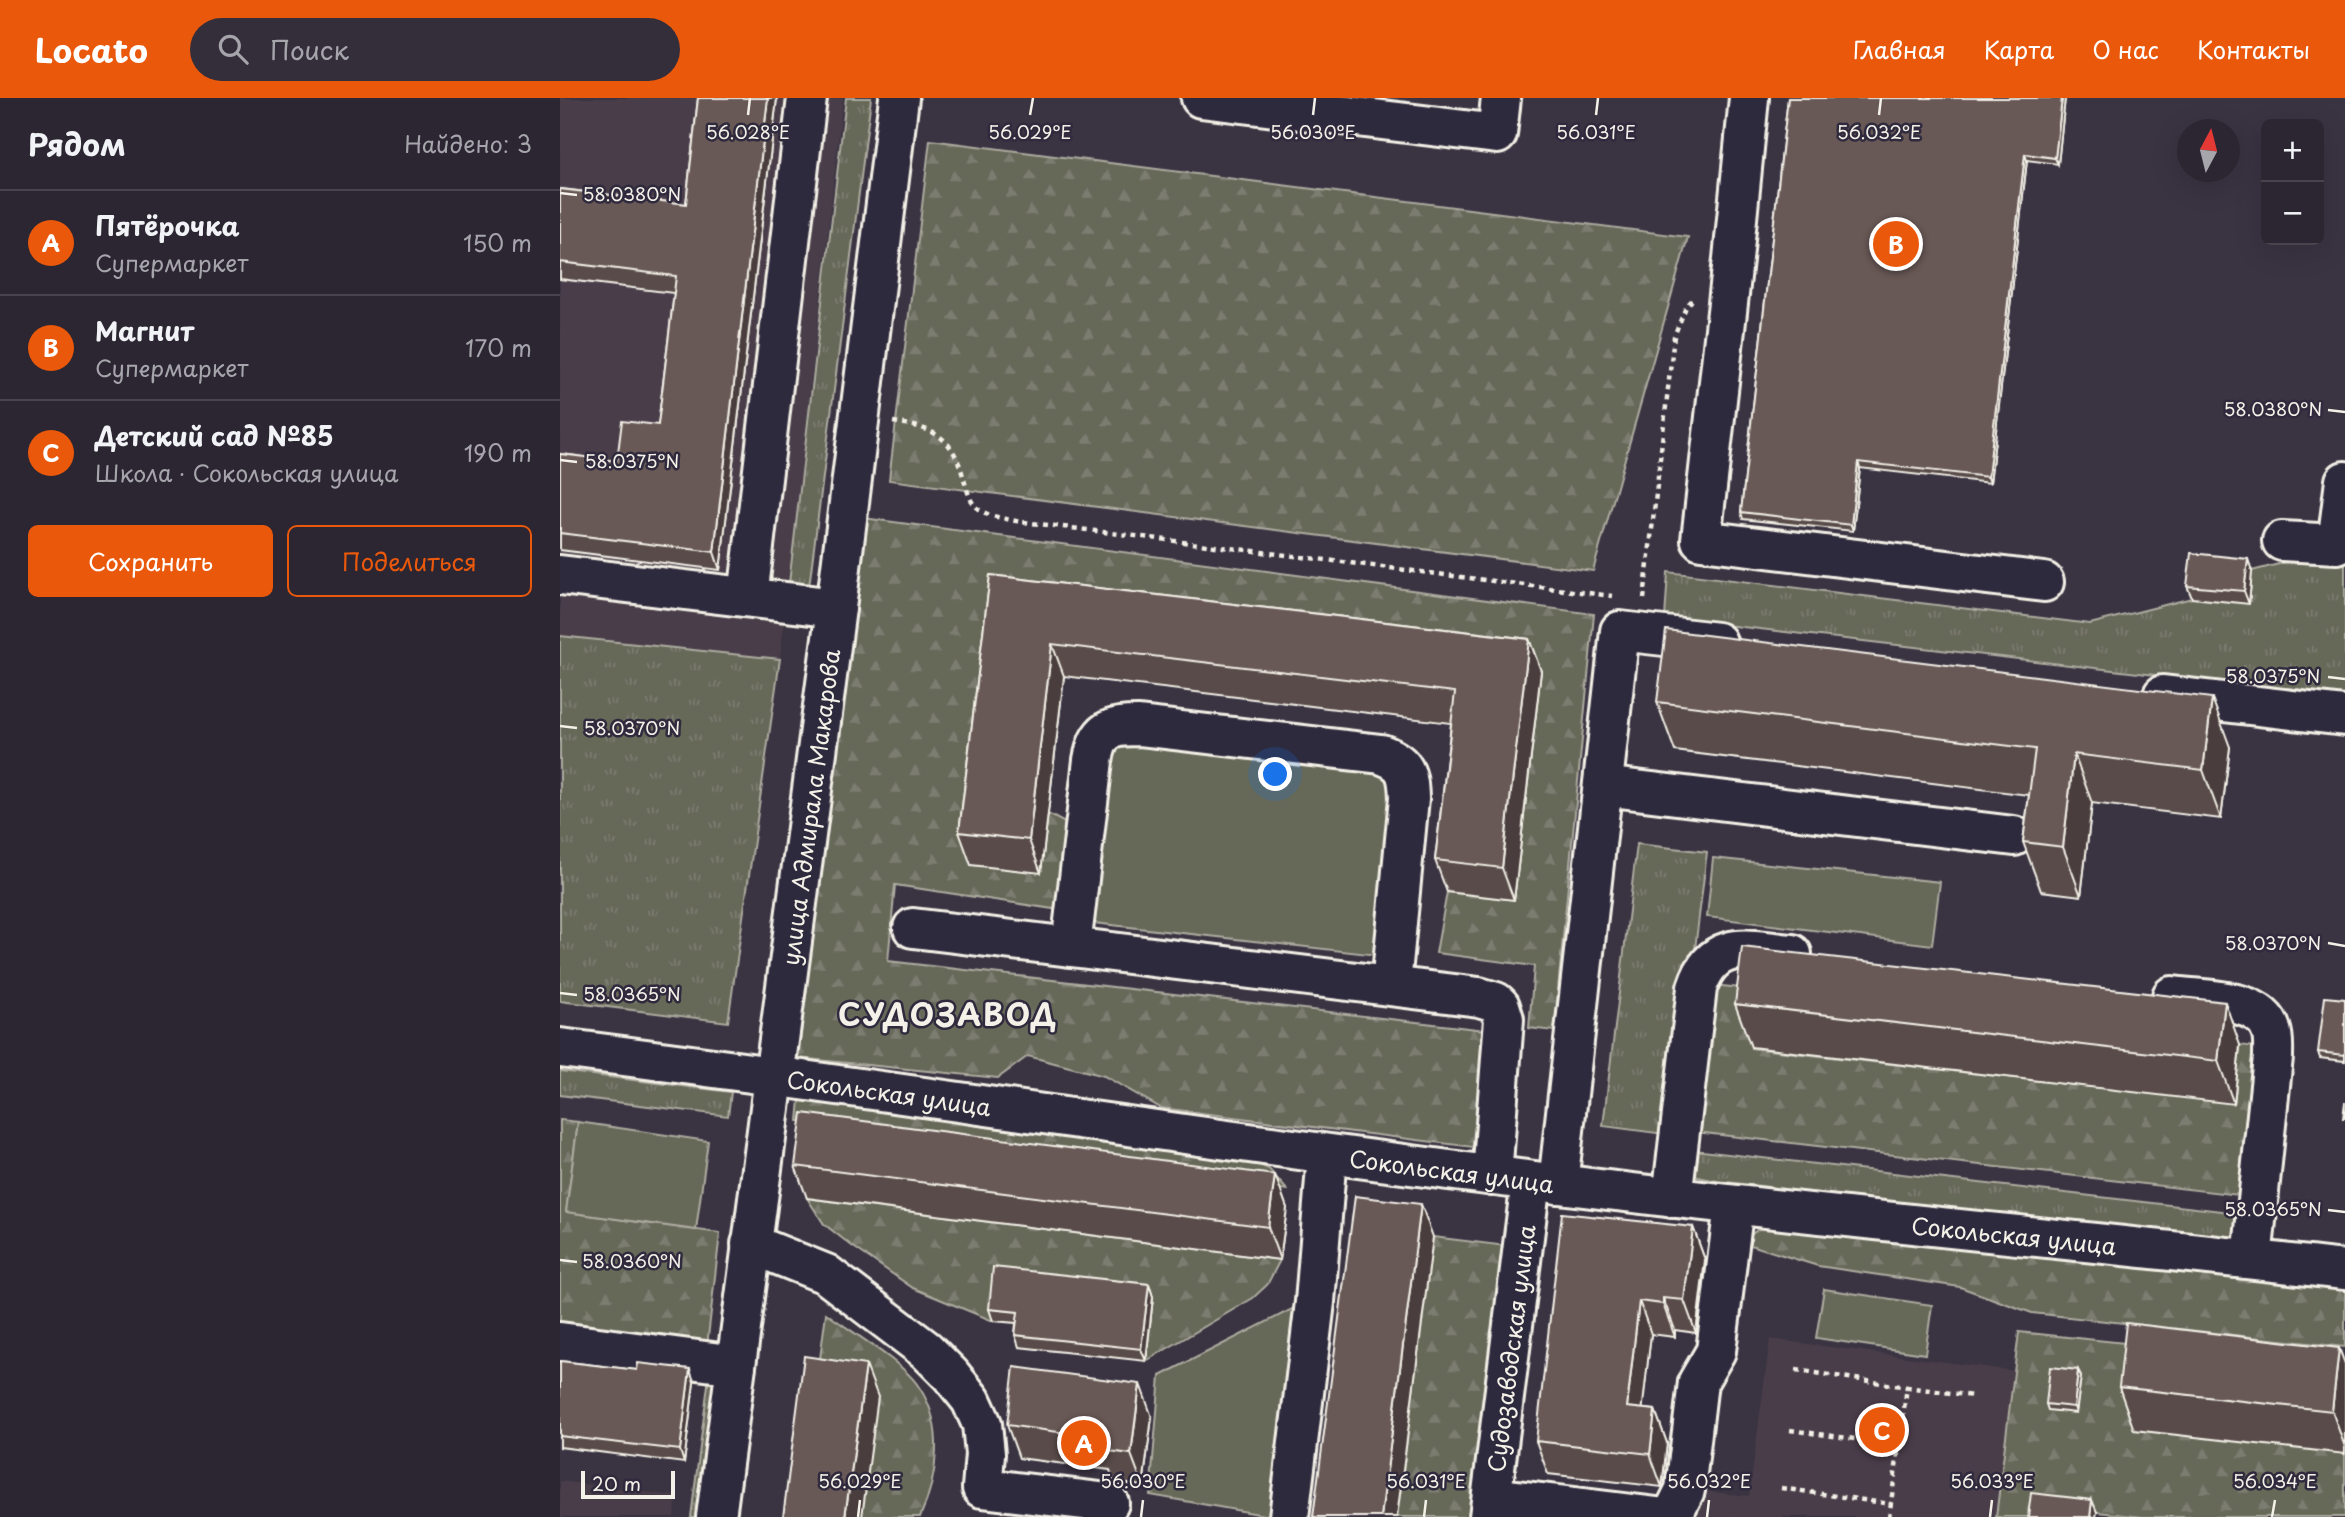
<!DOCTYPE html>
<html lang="ru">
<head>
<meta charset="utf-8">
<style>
  body { margin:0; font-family:"Playpen Sans",sans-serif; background:#342e3a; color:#f1f3f6 }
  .controls { position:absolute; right:21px; top:21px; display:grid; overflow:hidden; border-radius:10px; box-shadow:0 7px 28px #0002 }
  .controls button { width:63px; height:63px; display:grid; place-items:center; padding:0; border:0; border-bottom:2px solid #48434d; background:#2c2632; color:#f1f3f6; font:35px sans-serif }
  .compass { position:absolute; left:1617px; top:21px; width:63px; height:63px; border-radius:50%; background:#2c2632; box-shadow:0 7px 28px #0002; rotate:7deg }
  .scale { position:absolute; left:21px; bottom:18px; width:94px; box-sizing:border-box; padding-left:7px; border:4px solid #f4f1e8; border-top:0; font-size:19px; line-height:24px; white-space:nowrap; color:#f4f1e8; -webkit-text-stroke:5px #2f2a3d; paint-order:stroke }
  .you { position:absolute; left:716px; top:677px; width:24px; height:24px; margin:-18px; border:5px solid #fff; border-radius:50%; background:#1a73e8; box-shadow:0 0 0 10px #1a73e833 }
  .badge { display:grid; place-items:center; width:46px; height:46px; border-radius:50%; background:#ea580c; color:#fff; font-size:23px; font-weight:700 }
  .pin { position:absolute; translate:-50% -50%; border:4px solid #fff; box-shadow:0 2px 7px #0006 }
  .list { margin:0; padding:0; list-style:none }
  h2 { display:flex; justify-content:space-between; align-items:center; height:91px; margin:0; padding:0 28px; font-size:30px }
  h2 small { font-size:23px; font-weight:400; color:#a6a5ac }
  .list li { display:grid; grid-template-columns:46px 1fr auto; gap:21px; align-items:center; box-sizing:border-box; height:105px; padding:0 28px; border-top:2px solid #48434d }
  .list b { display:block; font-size:26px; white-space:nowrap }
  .list p { margin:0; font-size:23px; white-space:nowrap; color:#a6a5ac }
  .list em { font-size:23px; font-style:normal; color:#a6a5ac }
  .actions { display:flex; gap:14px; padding:21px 28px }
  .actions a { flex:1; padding:16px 0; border:2px solid #ea580c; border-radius:10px; text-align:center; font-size:24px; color:#ea580c }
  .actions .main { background:#ea580c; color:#fff }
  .icon { flex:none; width:38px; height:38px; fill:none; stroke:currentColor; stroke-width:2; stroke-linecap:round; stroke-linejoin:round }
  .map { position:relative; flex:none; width:1785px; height:1419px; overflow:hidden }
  header { display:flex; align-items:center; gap:42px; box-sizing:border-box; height:98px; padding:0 35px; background:#ea580c; color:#fff }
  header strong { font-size:33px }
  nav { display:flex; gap:38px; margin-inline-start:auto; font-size:24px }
  .search { width:490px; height:63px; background:#342e3a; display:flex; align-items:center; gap:18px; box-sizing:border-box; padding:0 24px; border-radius:38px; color:#a6a5ac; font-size:26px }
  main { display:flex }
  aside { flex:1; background:#2c2632 }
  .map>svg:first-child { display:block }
  .built { fill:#483e48 }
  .grass { fill:url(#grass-tufts); stroke:#adaca0; stroke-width:2 }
  .forest { fill:url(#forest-firs); stroke:#adaca0; stroke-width:2 }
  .park { fill:#666759; stroke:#adaca0; stroke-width:2 }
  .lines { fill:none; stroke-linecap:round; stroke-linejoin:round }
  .minor-casing { stroke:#f4f1e8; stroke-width:44 }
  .path { stroke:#f4f1e8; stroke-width:4.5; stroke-dasharray:5 5; stroke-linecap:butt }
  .minor { stroke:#2f2a3d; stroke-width:38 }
  .wall { fill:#594c4a; stroke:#f4f1e8; stroke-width:2 }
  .shaded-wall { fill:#493e3c; stroke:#f4f1e8; stroke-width:2 }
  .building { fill:#685856; stroke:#f4f1e8; stroke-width:2 }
  .ticks { fill:none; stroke:#f4f1e8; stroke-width:2.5 }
  .labels { text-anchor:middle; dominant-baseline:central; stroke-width:5; stroke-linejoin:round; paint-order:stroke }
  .street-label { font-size:23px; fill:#f4f1e8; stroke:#2f2a3d }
  .district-label { font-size:30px; font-weight:bold; letter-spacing:2px; fill:#f4f1e8; stroke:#2f2a3d }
  .ticks-label { font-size:18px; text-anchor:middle; fill:#f4f1e8; stroke:#2f2a3d; stroke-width:5; stroke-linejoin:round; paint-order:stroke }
</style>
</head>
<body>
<header>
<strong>Locato</strong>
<div class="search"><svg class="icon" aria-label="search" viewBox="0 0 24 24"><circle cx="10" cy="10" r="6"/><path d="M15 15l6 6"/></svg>Поиск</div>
<nav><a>Главная</a><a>Карта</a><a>О нас</a><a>Контакты</a></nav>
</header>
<main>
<aside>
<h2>Рядом<small>Найдено: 3</small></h2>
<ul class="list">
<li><span class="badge">A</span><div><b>Пятёрочка</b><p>Супермаркет</p></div><em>150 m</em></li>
<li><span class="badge">B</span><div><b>Магнит</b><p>Супермаркет</p></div><em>170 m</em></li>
<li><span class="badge">C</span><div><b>Детский сад №85</b><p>Школа · Сокольская улица</p></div><em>190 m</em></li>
</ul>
<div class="actions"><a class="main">Сохранить</a><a>Поделиться</a></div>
</aside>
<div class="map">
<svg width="1785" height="1419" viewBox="0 0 1785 1419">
  <defs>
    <pattern id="grass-tufts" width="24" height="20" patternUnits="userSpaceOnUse" patternTransform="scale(1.75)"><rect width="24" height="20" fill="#666759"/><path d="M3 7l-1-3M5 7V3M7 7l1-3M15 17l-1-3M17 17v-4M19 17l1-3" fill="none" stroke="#7c7d71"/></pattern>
    <pattern id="forest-firs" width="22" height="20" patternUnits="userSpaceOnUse" patternTransform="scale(1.75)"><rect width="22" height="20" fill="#666759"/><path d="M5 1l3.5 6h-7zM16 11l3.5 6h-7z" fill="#7c7d71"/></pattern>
  </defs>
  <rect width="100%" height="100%" fill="#3a3342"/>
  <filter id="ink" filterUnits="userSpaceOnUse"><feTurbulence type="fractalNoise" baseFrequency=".0143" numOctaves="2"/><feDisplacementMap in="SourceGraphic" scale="14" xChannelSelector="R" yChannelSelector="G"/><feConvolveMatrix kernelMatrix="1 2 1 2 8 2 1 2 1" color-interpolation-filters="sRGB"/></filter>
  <g filter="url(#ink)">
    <g class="built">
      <path d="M0,0H283L220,561L0,538Z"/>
      <path d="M1210,1241L1455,1273L1436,1419H1131L1135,1392L1189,1398Z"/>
      <path d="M0,1383L117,1398L114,1419H0Z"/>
    </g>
    <g class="grass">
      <path d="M286,0H311L248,497L228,494Z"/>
      <path d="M1785,449V599L1105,520L1108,474L1530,526L1632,500L1692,473Z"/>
      <path d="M0,538L220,561L168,924L0,903Z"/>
      <path d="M1077,746L1147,754L1112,1037L1043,1028Z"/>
      <path d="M0,973L171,994L168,1018L0,997Z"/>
      <path d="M1125,1051L1688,1116L1677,1135L1666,1143L1157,1083L1138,1079L1128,1072Z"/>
      <path d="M150,1271L158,1274L145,1419H131Z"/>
    </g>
    <g class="forest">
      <path d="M370,42L1128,139L1033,473L329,382Z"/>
      <path d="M303,420L1034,516L994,933L969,930L974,868L876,855L887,794L954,802L980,573L442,509L488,716L509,727L500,812L335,787L328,863L925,932L913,1049L601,1010L544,978L468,958L438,980L238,960Z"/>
      <path d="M1153,887L1198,892L1191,950L1673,1005L1680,947L1704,950L1687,1098L1136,1034Z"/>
      <path d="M240,1002L688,1062L709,1071L727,1092L238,1023Z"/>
      <path d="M0,1022L18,1024L6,1114L160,1135L147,1248L0,1227Z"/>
      <path d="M247,1100L720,1162L707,1187L693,1200L586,1263L593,1199L438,1182L433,1223L353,1190L292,1148L264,1126Z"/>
      <path d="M1202,1128L1785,1188V1249L1472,1215L1400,1189L1258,1168L1187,1146L1192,1136Z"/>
      <path d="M873,1139L947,1148L912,1419H837Z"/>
      <path d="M266,1215C290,1233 344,1265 359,1289C385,1327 378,1379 360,1419H302L256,1291Z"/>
      <path d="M1459,1234L1584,1247L1785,1356V1419H1583L1476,1407L1474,1419H1436Z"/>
    </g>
    <g class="park">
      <path d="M555,642L838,675L817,857L534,825Z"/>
      <path d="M1153,760L1380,784L1372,847L1147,819Z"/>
      <path d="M18,1024L148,1043L136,1132L6,1114Z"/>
      <path d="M1264,1191L1372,1207L1365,1256L1256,1240Z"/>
      <path d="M742,1206L716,1419L590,1397L600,1278Z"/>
    </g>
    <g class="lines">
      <defs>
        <g id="minor">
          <path d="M641,0L937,36L941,0"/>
          <path d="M1189,0L1173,161L1141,442L1484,484"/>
          <path d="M1722,443L1777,446L1785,383"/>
          <path d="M0,477L276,510"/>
          <path d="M188,499L247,0"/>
          <path d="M1603,597L1785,618"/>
          <path d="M1043,688L1454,738"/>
          <path d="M353,830L511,849"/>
          <path d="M831,887L849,700C848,675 846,665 821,656L579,628C549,628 539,631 533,662L511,849L919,899L936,904L940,908L944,921L932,1078"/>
          <path d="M1612,898C1641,902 1701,899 1711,932C1714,940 1713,950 1713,959L1692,1161"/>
          <path id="s1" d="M0,950C323,990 644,1042 967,1082C1239,1117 1513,1141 1785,1172"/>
          <path d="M998,1086L1060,533L1157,544"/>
          <path d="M1112,1100L1137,890C1153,839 1190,852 1232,856"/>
          <path d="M191,1146L266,1176L366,1252L391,1277L411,1302L422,1326L425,1356L422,1390L549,1405"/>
          <path d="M0,1244L176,1267"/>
          <path d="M932,1399L1097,1419"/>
          <path id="s2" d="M156,1419L276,510L339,0"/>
          <path d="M729,1419L755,1204L767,1057"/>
          <path id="s3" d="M929,1419L971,1083"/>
          <path d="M1105,1419L1114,1414L1125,1392L1138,1284L1156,1253L1174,1107"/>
        </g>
      </defs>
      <use href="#minor" class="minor-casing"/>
      <g class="path">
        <path d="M333,324C372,330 392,337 403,378C406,388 409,401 415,408C424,418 443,420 456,423L1052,498"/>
        <path d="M1084,501L1114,238L1126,209L1133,201"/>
        <path d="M1236,1272L1347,1289"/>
        <path d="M1230,1332L1338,1347"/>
        <path d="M1221,1390L1331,1406"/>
        <path d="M1329,1419L1347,1289L1413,1298"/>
      </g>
      <use href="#minor" class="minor"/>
    </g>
    <g class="wall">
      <path d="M138,0H217L160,472L0,452V356L57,363L98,327L114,195L0,181V91L126,106Z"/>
      <path d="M1228,0H1505L1498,66L1467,62L1430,385L1300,370L1293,433L1183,421L1181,414Z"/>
      <path d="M1692,473L1689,506L1632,500L1627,488Z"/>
      <path d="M430,477L969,541L981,573L954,802L887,794L875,762L891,625L504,578L481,775L411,767L399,734Z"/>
      <path d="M1097,604L1670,649L1661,721L1532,705L1521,798L1481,793L1463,744L1469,697L1115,653Z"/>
      <path d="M1785,901V963L1760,960L1758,954Z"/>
      <path d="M1175,906L1680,947L1674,1006L1191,949Z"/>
      <path d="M235,1068L715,1077L727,1110L720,1162L247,1100Z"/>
      <path d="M1133,1129L1145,1162L1136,1235L1115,1232V1239L1091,1236L1082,1311L1095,1312L1107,1345L1102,1389L988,1376L976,1343Z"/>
      <path d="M589,1186L593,1199L586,1263L459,1249L455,1237L456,1225L433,1223L429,1211Z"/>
      <path d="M0,1263L77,1272L134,1284L124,1365L0,1349Z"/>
      <path d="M1785,1266V1356L1574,1332L1559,1289Z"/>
      <path d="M1518,1272L1521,1278L1516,1315L1488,1312L1486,1306Z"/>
      <path d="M592,1319L583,1388L554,1384L550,1372L459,1360L447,1327Z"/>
    </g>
    <g class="shaded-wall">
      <path d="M208,0H217L160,472L154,454Z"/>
      <path d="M1502,0H1505L1498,66L1495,60Z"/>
      <path d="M1465,56L1467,62L1430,385L1428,379Z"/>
      <path d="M1298,364L1300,370L1293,433L1291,427Z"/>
      <path d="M1688,461L1692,473L1689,506L1684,493Z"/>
      <path d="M969,541L981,573L954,802L942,770Z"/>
      <path d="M492,546L504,578L481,775L469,742Z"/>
      <path d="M1652,600L1670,649L1661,721L1643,672Z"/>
      <path d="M1514,656L1532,705L1521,798L1503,749Z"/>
      <path d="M1665,904L1680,947L1674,1006L1658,963Z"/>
      <path d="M715,1077L727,1110L720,1162L708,1129Z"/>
      <path d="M861,1106L873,1139L837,1419H821Z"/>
      <path d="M1133,1129L1145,1162L1136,1235L1124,1202Z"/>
      <path d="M589,1186L593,1199L586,1263L581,1251Z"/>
      <path d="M1103,1200L1115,1232V1239L1103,1206Z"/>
      <path d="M1079,1203L1091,1236L1079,1342L1067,1309Z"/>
      <path d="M1779,1250L1785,1266V1349L1772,1313Z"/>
      <path d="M306,1267L318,1299L302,1419H285Z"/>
      <path d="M130,1271L134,1284L124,1365L120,1352Z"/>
      <path d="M1518,1272L1521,1278L1516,1315L1514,1309Z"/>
      <path d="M580,1286L592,1319L583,1388L571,1356Z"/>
      <path d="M1095,1312L1107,1345L1102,1389L1090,1356Z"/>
      <path d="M1532,1402L1537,1414L1536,1419H1530Z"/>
    </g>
    <g class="building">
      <path d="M138,0H208L154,454L0,435V356L57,363L62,323L98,327L116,178L0,164V91L126,106Z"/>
      <path d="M1228,0H1502L1495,60L1465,56L1428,379L1298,364L1291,427L1181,414Z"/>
      <path d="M1631,455L1688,461L1684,493L1627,488Z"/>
      <path d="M430,477L969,541L942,770L875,762L895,594L492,546L469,742L399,734Z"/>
      <path d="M1106,532L1652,600L1643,672L1514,656L1503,749L1463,744L1475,651L1097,604Z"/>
      <path d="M1182,849L1665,904L1658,963L1175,906Z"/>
      <path d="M1765,899L1785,901V957L1758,954Z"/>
      <path d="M1785,1004V1020H1783Z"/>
      <path d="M242,1015L715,1077L708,1129L235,1068Z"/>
      <path d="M795,1098L861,1106L821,1419H753Z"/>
      <path d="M1002,1115L1133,1129L1124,1202L1103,1200V1206L1079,1203L1067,1309L1095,1312L1090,1356L976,1343Z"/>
      <path d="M433,1169L589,1186L581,1251L455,1237L458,1214L429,1211Z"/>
      <path d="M1566,1225L1779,1250L1772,1313L1559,1289Z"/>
      <path d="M244,1258L306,1267L285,1419H223Z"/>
      <path d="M0,1263L77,1272L78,1265L130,1271L120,1352L0,1338Z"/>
      <path d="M454,1269L580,1286L571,1356L542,1352L544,1340L447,1327Z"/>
      <path d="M1490,1269L1518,1272L1514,1309L1486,1306Z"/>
      <path d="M1471,1395L1532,1402L1530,1419H1468Z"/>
    </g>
  </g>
  <path class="ticks" d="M188,17L190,0M470,17L473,0M753,17L755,0M1036,17L1038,0M1319,17L1321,0M0,95L17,97M1768,312L1785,314M0,362L17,364M1768,579L1785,581M0,628L17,630M1768,845L1785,848M0,895L17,897M1768,1112L1785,1114M0,1162L17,1164M298,1419L300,1402M581,1419L583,1402M864,1419L866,1402M1147,1419L1149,1402M1430,1419L1432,1402M1712,1419L1715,1402"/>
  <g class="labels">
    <g class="street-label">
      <text stroke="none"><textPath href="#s2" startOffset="716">улица Адмирала Макарова</textPath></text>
      <text stroke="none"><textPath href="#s1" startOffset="332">Сокольская улица</textPath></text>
      <text stroke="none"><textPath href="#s1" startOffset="900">Сокольская улица</textPath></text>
      <text stroke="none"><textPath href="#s1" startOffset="1466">Сокольская улица</textPath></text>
      <text stroke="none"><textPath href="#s3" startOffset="170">Судозаводская улица</textPath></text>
    </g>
    <g class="district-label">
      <text x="388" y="915">СУДОЗАВОД</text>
    </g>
  </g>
  <g class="ticks-label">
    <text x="188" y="41">56.028°E</text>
    <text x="470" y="41">56.029°E</text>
    <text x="753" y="41">56.030°E</text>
    <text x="1036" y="41">56.031°E</text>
    <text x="1319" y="41">56.032°E</text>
    <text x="72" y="103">58.0380°N</text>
    <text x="1713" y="318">58.0380°N</text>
    <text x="72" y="370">58.0375°N</text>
    <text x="1713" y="585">58.0375°N</text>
    <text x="72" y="637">58.0370°N</text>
    <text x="1713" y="852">58.0370°N</text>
    <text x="72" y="903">58.0365°N</text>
    <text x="1713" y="1118">58.0365°N</text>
    <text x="72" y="1170">58.0360°N</text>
    <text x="300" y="1390">56.029°E</text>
    <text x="583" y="1390">56.030°E</text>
    <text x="866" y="1390">56.031°E</text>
    <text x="1149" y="1390">56.032°E</text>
    <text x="1432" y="1390">56.033°E</text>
    <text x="1715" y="1390">56.034°E</text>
  </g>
</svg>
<div class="controls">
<button>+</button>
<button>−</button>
</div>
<svg class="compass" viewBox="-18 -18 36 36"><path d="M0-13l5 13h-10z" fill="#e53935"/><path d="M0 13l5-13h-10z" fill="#a6a5ac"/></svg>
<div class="scale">20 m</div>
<div class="you"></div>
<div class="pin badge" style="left:524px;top:1345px">A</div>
<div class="pin badge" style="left:1336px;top:146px">B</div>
<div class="pin badge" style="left:1322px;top:1332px">C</div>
</div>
</main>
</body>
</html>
